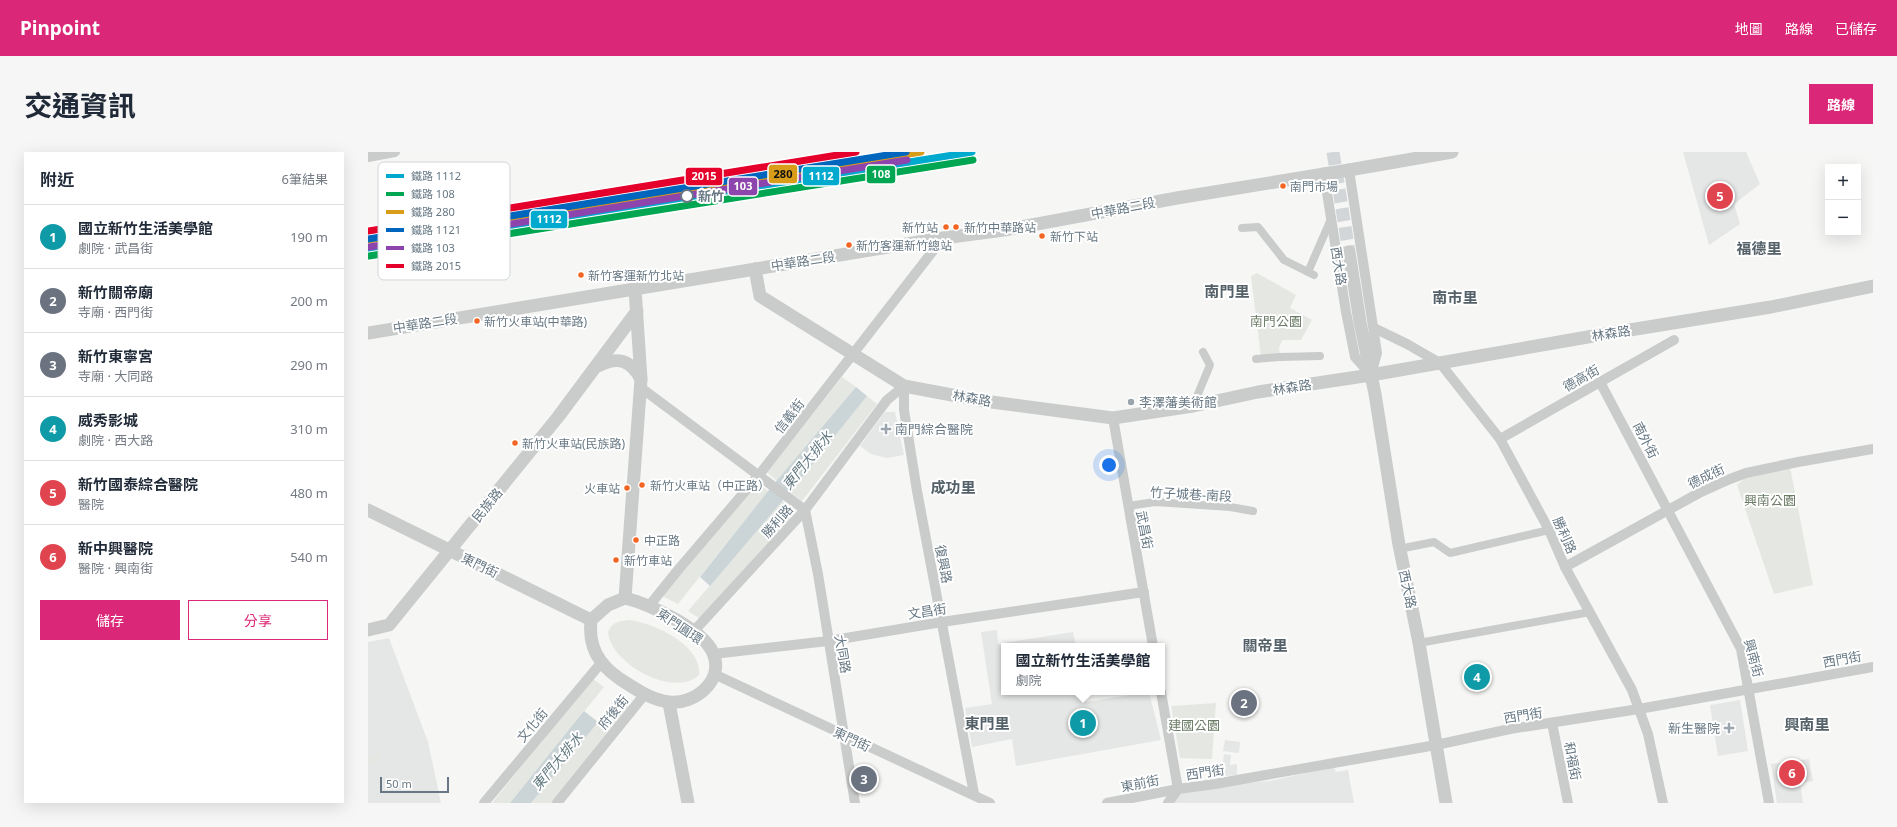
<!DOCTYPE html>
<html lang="zh-TW">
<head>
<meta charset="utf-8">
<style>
  body { margin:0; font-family:"Noto Sans","Noto Sans TC",sans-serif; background:#f6f6f7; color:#1f2937 }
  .controls { position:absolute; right:12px; top:12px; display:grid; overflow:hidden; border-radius:0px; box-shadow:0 4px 16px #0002 }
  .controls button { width:36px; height:36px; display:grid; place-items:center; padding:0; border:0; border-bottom:1px solid #e0e1e3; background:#fff; color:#1f2937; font:20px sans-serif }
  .scale { position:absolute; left:12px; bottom:10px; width:69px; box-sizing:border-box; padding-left:4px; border:2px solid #677884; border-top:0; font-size:11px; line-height:14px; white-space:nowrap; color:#677884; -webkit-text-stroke:3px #fff; paint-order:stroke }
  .you { position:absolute; left:741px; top:313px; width:14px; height:14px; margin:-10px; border:3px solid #fff; border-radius:50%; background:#1a73e8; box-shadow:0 0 0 6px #1a73e833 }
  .badge { display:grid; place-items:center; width:26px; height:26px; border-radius:50%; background:#db2777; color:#fff; font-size:13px; font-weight:700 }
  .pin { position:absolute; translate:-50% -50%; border:2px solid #fff; box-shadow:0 1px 4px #0006 }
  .popup { position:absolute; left:633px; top:491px; width:164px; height:52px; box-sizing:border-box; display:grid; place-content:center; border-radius:0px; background:#fff; filter:drop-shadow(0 1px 3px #0005); font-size:13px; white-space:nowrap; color:#747a83 }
  .popup b { font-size:15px; color:#1f2937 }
  .popup::after { content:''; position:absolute; left:50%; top:100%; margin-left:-8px; border:8px solid transparent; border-top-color:#fff }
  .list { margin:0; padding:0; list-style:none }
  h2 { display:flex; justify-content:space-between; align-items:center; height:52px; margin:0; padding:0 16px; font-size:17px }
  h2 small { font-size:13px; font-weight:400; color:#747a83 }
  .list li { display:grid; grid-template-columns:26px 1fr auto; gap:12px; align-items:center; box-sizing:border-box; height:64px; padding:0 16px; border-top:1px solid #e0e1e3 }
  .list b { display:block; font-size:15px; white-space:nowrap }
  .list p { margin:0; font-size:13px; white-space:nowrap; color:#747a83 }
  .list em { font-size:13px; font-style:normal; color:#747a83 }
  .actions { display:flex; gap:8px; padding:12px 16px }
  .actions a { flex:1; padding:9px 0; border:1px solid #db2777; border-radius:0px; text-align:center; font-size:14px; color:#db2777 }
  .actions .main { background:#db2777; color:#fff }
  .map { position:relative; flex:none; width:1505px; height:651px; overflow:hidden; border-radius:0px }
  header { display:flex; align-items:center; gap:24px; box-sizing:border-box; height:56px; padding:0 20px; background:#db2777; color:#fff }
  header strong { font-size:19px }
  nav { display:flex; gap:22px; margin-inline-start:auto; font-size:14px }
  .intro { display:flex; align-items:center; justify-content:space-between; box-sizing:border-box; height:96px; padding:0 24px }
  h1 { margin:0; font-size:28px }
  .button { padding:10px 18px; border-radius:0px; background:#db2777; color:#fff; font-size:14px; font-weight:700 }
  main { display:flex; gap:24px; padding:0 24px }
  aside { flex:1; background:#fff; border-radius:0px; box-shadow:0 4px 16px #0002 }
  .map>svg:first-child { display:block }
  .built { fill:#e5e6e6 }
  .green { fill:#e5e8e2 }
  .water { fill:#cbd4d6 }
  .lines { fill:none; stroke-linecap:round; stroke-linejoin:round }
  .tertiary-tunnel { stroke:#d2d6d9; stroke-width:13; stroke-dasharray:13 6; stroke-linecap:butt }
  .pedestrian { stroke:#cacccc; stroke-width:8 }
  .minor { stroke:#cacccc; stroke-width:10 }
  .tertiary { stroke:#cacccc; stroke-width:13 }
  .tertiary-bridge { stroke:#cacccc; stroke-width:13 }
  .rail-1-casing { stroke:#fff; stroke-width:10 }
  .rail-2-casing { stroke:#fff; stroke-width:10 }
  .rail-3-casing { stroke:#fff; stroke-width:10 }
  .rail-4-casing { stroke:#fff; stroke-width:10 }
  .rail-5-casing { stroke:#fff; stroke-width:10 }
  .rail-6-casing { stroke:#fff; stroke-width:10 }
  .rail-1 { stroke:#00a9ce; stroke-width:7 }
  .rail-2 { stroke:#00a651; stroke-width:7 }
  .rail-3 { stroke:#da9d1a; stroke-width:7 }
  .rail-4 { stroke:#0065bd; stroke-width:7 }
  .rail-5 { stroke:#8e44ad; stroke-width:7 }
  .rail-6 { stroke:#e4002b; stroke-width:7 }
  .bus-dot { fill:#f26522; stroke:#fff; stroke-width:1.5 }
  .stop-dot { fill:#fff; stroke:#677884; stroke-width:2 }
  .poi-dot { fill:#99a4ac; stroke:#fff; stroke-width:1.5 }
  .labels { text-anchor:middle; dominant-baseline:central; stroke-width:4; stroke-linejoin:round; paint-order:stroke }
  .bus-label { font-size:12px; fill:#677884; stroke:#fff; text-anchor:start }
  .stop-label { font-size:13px; font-weight:bold; fill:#677884; stroke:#fff; text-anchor:start }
  .street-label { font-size:13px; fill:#677884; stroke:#fff }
  .park-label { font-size:13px; fill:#6b7b65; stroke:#fff }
  .poi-label { font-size:13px; fill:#677884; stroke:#fff; text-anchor:start }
  .water-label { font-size:14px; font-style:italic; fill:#637980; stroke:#fff }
  .quarter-label { font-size:15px; font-weight:bold; fill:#546169; stroke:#fff }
  .key { fill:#fff; stroke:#d1d6da; stroke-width:1 }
  .key-label { font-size:11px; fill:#677884 }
  .line-badge { stroke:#fff; stroke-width:1.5 }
  .badge-label { font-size:11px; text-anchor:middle; font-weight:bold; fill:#fff }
  .pale-badge-label { font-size:11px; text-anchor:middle; font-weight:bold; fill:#111 }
</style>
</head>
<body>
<header>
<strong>Pinpoint</strong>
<nav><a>地圖</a><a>路線</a><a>已儲存</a></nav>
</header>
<div class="intro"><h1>交通資訊</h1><a class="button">路線</a></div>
<main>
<aside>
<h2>附近<small>6筆結果</small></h2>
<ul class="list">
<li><span class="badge" style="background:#0f9aa8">1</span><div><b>國立新竹生活美學館</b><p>劇院 · 武昌街</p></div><em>190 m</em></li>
<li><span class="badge" style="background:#6b7280">2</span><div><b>新竹關帝廟</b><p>寺廟 · 西門街</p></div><em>200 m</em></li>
<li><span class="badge" style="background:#6b7280">3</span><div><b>新竹東寧宮</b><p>寺廟 · 大同路</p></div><em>290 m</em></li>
<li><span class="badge" style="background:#0f9aa8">4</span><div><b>威秀影城</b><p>劇院 · 西大路</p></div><em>310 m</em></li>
<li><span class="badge" style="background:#e0444e">5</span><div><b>新竹國泰綜合醫院</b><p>醫院</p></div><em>480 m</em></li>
<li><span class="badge" style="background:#e0444e">6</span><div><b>新中興醫院</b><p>醫院 · 興南街</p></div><em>540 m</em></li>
</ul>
<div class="actions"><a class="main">儲存</a><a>分享</a></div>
</aside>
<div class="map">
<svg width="1505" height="651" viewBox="0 0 1505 651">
  <rect width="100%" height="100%" fill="#f6f6f5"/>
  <g class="built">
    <path d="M1315,0H1378L1392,32L1366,52L1372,72L1341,93Z"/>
    <path d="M517,260H527L536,303L519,306L503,302L492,294Z"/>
    <path d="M629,478L630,492L705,480L708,494H636V540H717L718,550L781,540L793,588L648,614L644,587L604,595L597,556L624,552L613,480Z"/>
    <path d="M21,486L60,590L73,651H0V490Z"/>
    <path d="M1372,548L1380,599L1350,604L1342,553Z"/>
    <path d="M857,588L872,590L871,601L855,599Z"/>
    <path d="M856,602L863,603L862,613L869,612V623L858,624L855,621L854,617Z"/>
    <path d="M1441,607L1445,629L1432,631L1435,651H1409L1403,612Z"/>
    <path d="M966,615L968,620L980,618L986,651H801L810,637L902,629Z"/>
  </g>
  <g class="green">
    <path d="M889,121L928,143L922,156L944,168L933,188H914L911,196L912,203L893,205L883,124Z"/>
    <path d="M474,225L488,235L409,329L399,320Z"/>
    <path d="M499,244L509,252L434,349L422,340Z"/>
    <path d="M1422,315L1445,433L1406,442L1369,333L1376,327Z"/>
    <path d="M389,330L400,339L310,452L294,444Z"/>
    <path d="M414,349L429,360L334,468L320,459Z"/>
    <path d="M261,468C286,471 334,493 331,523C305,547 242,511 240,480C244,470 251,469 261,468Z"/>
    <path d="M224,526L236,535L142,651H124Z"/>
    <path d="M249,545L264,555L184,651H163Z"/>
    <path d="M848,551L844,607L812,606L803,554Z"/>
    <path d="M10,602L11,611L0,613V604Z"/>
  </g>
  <g class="water">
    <path d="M488,235L499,244L422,340L342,434L332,425L400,339Z"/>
    <path d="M216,559L230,570L163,651H142Z"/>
  </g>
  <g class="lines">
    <path class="tertiary-tunnel" d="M965,0L981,100"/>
    <g class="pedestrian">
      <path d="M874,76L890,75L916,108L946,123"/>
      <path d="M940,120L963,67"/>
      <path d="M888,207L911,205L952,204"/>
      <path d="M825,254L842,213L835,200"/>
      <path d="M760,354L787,350L862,355L885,359"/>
      <path d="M1031,397L1066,390L1082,401L1181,378"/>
      <path d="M1051,491L1222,460"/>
    </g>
    <g class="minor">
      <path d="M0,5L27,0"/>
      <path d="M981,18L1009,201L1003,223"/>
      <path d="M956,22L978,160L987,205L1003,223"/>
      <path d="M1006,176L1039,192L1072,211L1132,287L1181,378L1197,415L1264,538L1280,582L1295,651"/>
      <path d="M1232,230L1373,497L1401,651"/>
      <path d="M536,234V258L549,339L606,642"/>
      <path d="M272,235L437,358L450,422L487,651"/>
      <path d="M745,266L785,494"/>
      <path d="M1132,287L1306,188"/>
      <path d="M1197,415L1331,341L1362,327L1378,321L1430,310L1505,297"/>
      <path d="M281,454L310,418L391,323L575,86"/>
      <path d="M325,480L437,358L519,248L536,234"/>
      <path d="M345,502L460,489L574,470L776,440"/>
      <path d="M346,522L622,651"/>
      <path d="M793,540L810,637"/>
      <path d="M1184,571L1200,651"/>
      <path d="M116,651L233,511"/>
      <path d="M189,651L277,542"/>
      <path d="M739,651L810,637L847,632L1068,593L1142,577L1271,557L1505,515"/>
      <path d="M800,651L810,637"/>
    </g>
    <g class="tertiary">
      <path d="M981,18L1084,0"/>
      <path d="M981,100L992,170L1007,242L1031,393L1051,491L1078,651"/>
      <path d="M387,117L392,144L536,234L616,249L745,266L825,254L890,240L1003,223L1231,183L1403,155L1505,134"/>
      <path d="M0,181L575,86L636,78L809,46L956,22"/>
      <path d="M230,214C249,204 262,207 273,227"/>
      <path d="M0,358L223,468"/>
      <path d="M257,446C281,452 335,477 345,501C357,529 326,553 301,550C283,548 266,536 252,527C230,512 220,494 223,468L240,453Z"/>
      <path d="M257,446L273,227L267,137"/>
      <path d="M0,478L21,473L190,265L269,159"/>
      <path d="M301,551L320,651"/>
    </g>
    <path class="tertiary-bridge" d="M956,22L981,18"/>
    <defs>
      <path id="rail-1" d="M0,96L604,0"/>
      <path id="rail-2" d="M1,104L605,8"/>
      <path id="rail-3" d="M0,88L553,0"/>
      <path id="rail-4" d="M0,87L538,0"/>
      <path id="rail-5" d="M1,95L539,8"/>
      <path id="rail-6" d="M0,79L488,0"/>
    </defs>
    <use href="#rail-1" class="rail-1-casing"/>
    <use href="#rail-2" class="rail-2-casing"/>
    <use href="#rail-3" class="rail-3-casing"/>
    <use href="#rail-4" class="rail-4-casing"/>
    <use href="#rail-5" class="rail-5-casing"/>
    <use href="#rail-6" class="rail-6-casing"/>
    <use href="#rail-1" class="rail-1"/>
    <use href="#rail-2" class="rail-2"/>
    <use href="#rail-3" class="rail-3"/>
    <use href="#rail-4" class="rail-4"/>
    <use href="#rail-5" class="rail-5"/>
    <use href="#rail-6" class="rail-6"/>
  </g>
  <g class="bus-dot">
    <circle cx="915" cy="34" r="3.5"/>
    <circle cx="578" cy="75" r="3.5"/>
    <circle cx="588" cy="75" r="3.5"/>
    <circle cx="674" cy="84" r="3.5"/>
    <circle cx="481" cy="93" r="3.5"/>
    <circle cx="213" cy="123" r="3.5"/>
    <circle cx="109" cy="169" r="3.5"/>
    <circle cx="147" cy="291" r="3.5"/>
    <circle cx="274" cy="333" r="3.5"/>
    <circle cx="259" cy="336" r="3.5"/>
    <circle cx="268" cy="388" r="3.5"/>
    <circle cx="248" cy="408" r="3.5"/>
  </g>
  <circle class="stop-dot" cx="319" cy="44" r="6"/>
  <g class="poi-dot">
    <circle cx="763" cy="250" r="4"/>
    <path d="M516 271h4v4h4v4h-4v4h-4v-4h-4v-4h4z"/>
    <path d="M1359 570h4v4h4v4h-4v4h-4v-4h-4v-4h4z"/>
  </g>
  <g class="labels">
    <g class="bus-label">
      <text x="922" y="34">南門市場</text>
      <text x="570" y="75" text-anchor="end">新竹站</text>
      <text x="596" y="75">新竹中華路站</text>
      <text x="682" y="84">新竹下站</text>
      <text x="488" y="93">新竹客運新竹總站</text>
      <text x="220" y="123">新竹客運新竹北站</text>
      <text x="116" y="169">新竹火車站(中華路)</text>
      <text x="154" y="291">新竹火車站(民族路)</text>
      <text x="282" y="333">新竹火車站（中正路）</text>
      <text x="252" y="336" text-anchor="end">火車站</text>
      <text x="276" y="388">中正路</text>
      <text x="256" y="408">新竹車站</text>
    </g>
    <g class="stop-label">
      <text x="330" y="44">新竹</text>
    </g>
    <g class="street-label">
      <text transform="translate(755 56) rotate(-11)">中華路二段</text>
      <text transform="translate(435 109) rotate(-9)">中華路二段</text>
      <text transform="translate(971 114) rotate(81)">西大路</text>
      <text transform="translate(57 171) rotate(-9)">中華路二段</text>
      <text transform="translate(1243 181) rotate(-9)">林森路</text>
      <text transform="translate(1213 226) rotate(-30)">德高街</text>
      <text transform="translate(924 235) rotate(-9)">林森路</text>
      <text transform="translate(604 246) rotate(10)">林森路</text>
      <text transform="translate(421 264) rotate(-52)">信義街</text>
      <text transform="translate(1278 288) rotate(63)">南外街</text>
      <text transform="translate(1338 324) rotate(-26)">德成街</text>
      <text transform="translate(823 342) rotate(3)">竹子城巷-南段</text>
      <text transform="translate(119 353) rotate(-51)">民族路</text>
      <text transform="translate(409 369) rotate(-48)">勝利路</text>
      <text transform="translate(777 378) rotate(79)">武昌街</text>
      <text transform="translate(1197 383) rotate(66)">勝利路</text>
      <text transform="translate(576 412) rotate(79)">復興路</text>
      <text transform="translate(112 413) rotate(26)">東門街</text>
      <text transform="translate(1040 437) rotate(78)">西大路</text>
      <text transform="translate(559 459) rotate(-9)">文昌街</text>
      <text transform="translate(312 474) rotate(34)">東門圓環</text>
      <text transform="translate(475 502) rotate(80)">大同路</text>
      <text transform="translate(1386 506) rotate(75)">興南街</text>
      <text transform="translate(1474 507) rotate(-10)">西門街</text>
      <text transform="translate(245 560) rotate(-51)">府後街</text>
      <text transform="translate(1155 563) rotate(-9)">西門街</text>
      <text transform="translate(164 573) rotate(-50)">文化街</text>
      <text transform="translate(484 587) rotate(25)">東門街</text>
      <text transform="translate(1205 609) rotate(79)">和福街</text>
      <text transform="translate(837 620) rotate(-8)">西門街</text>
      <text transform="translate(772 631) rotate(-11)">東前街</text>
    </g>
    <g class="park-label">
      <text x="908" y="169">南門公園</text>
      <text x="1402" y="348">興南公園</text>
      <text x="826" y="573">建國公園</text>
    </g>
    <g class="poi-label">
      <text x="771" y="250">李澤藩美術館</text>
      <text x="527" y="277">南門綜合醫院</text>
      <text x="1352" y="576" text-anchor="end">新生醫院</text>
    </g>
    <g class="water-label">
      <text transform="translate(439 308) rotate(-51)">東門大排水</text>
      <text transform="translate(189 609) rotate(-50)">東門大排水</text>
    </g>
    <g class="quarter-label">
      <text x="1391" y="96">福德里</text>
      <text x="859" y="139">南門里</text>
      <text x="1087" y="145">南市里</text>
      <text x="585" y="335">成功里</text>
      <text x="897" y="493">關帝里</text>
      <text x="619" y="571">東門里</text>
      <text x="1439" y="572">興南里</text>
    </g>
  </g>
  <rect x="10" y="10" width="132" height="118" rx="6" class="key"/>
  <rect x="18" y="22" width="18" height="4" fill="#00a9ce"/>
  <rect x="18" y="40" width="18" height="4" fill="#00a651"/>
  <rect x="18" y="58" width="18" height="4" fill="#da9d1a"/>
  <rect x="18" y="76" width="18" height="4" fill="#0065bd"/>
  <rect x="18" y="94" width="18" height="4" fill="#8e44ad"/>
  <rect x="18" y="112" width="18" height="4" fill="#e4002b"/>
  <g class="key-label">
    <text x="43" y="28">鐵路 1112</text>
    <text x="43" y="46">鐵路 108</text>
    <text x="43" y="64">鐵路 280</text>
    <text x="43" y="82">鐵路 1121</text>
    <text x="43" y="100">鐵路 103</text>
    <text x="43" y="118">鐵路 2015</text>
  </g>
  <g class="line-badge">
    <rect x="400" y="12" width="30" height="20" rx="4" fill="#da9d1a"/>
    <rect x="498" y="13" width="30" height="19" rx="4" fill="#00a651"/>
    <rect x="434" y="14" width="38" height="20" rx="4" fill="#00a9ce"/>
    <rect x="317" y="15" width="38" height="19" rx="4" fill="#e4002b"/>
    <rect x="360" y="25" width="30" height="19" rx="4" fill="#8e44ad"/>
    <rect x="162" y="58" width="38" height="19" rx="4" fill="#00a9ce"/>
  </g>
  <g class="badge-label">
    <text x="513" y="26">108</text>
    <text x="453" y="28">1112</text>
    <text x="336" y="28">2015</text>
    <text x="375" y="38">103</text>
    <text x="181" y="71">1112</text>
  </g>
  <g class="pale-badge-label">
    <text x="415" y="26">280</text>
  </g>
</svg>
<div class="controls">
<button>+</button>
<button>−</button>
</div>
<div class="scale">50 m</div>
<div class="you"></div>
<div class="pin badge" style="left:715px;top:571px;background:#0f9aa8">1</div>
<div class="popup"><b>國立新竹生活美學館</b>劇院</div>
<div class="pin badge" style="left:876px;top:551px;background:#6b7280">2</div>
<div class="pin badge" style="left:496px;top:627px;background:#6b7280">3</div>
<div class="pin badge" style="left:1109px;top:525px;background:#0f9aa8">4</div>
<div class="pin badge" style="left:1352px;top:44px;background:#e0444e">5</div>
<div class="pin badge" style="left:1424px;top:621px;background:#e0444e">6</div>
</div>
</main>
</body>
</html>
